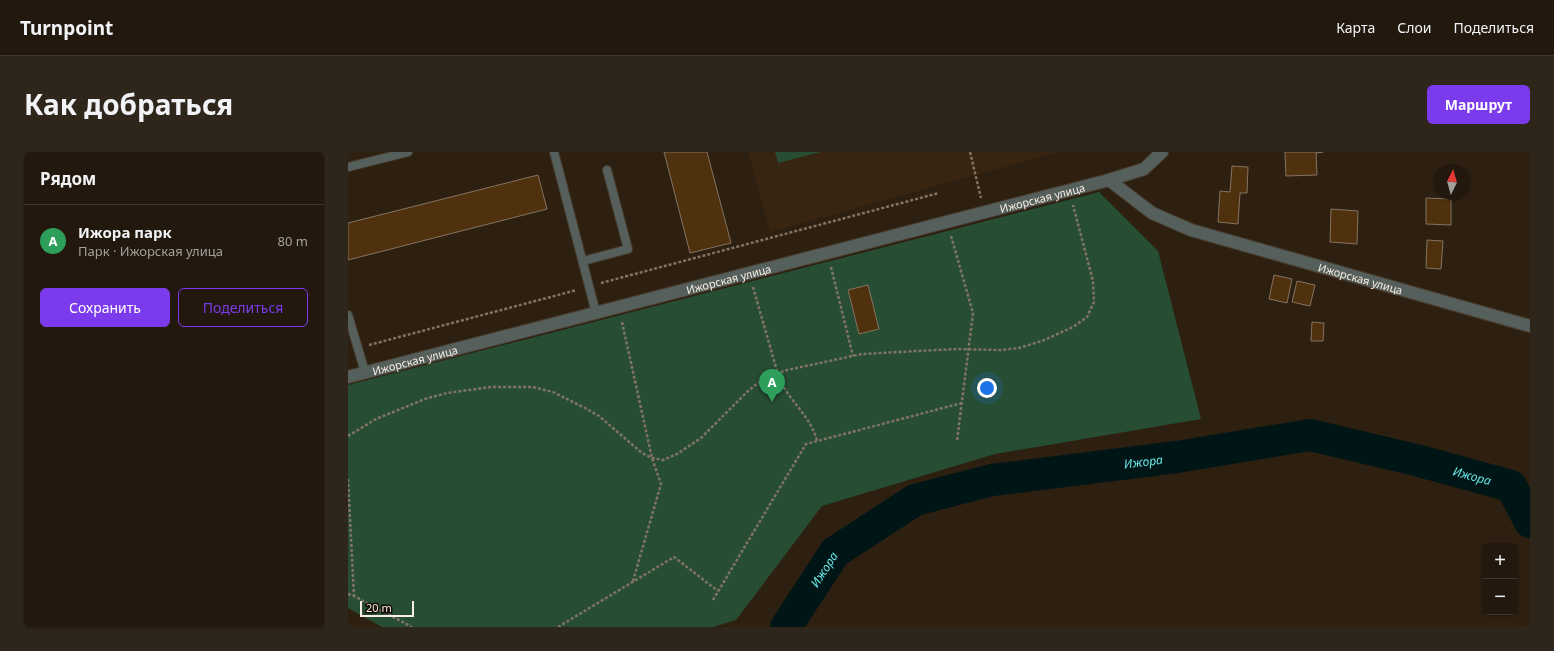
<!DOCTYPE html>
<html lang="ru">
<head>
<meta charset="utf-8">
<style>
  body { margin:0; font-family:"Noto Sans",sans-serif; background:#2e251b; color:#f1f3f6 }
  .controls { position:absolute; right:12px; bottom:12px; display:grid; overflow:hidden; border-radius:6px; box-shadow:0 1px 3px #0004 }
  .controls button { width:36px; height:36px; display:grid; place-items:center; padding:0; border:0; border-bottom:1px solid #3f372e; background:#22180d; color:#f1f3f6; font:20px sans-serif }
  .compass { position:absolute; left:1086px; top:12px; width:36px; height:36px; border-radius:50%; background:#22180d; box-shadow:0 1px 3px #0004; rotate:5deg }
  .scale { position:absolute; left:12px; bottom:10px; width:54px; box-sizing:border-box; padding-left:4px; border:2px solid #f7ede4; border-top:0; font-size:11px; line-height:14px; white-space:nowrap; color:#f7ede4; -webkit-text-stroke:3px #110b05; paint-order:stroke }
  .you { position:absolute; left:639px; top:236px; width:14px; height:14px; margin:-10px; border:3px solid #fff; border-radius:50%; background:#1a73e8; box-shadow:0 0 0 6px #1a73e833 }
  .badge { display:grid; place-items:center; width:26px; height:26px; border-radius:50%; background:#7c3aed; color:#fff; font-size:13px; font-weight:700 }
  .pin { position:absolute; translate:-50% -33px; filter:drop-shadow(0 1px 2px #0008) }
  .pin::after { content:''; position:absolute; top:21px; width:14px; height:12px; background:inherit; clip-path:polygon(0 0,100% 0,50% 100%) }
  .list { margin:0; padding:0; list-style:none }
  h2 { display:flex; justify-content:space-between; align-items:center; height:52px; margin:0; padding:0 16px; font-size:17px }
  h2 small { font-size:13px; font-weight:400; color:#a2a09d }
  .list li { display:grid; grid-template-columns:26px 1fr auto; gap:12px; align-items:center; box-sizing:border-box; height:72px; padding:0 16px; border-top:1px solid #3f372e }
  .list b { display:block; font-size:15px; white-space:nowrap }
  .list p { margin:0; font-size:13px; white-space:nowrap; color:#a2a09d }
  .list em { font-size:13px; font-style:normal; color:#a2a09d }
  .actions { display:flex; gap:8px; padding:12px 16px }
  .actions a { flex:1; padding:9px 0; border:1px solid #7c3aed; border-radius:6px; text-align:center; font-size:14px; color:#7c3aed }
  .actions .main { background:#7c3aed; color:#fff }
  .map { position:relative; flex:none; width:1182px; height:475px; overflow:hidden; border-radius:6px }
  header { display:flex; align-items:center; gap:24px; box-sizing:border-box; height:56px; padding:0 20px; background:#22180d; border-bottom:1px solid #3f372e }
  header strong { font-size:19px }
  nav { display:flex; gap:22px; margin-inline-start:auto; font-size:14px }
  .intro { display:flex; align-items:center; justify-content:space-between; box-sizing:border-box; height:96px; padding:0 24px }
  h1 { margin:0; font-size:28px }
  .button { padding:10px 18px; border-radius:6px; background:#7c3aed; color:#fff; font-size:14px; font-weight:700 }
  main { display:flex; gap:24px; padding:0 24px }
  aside { flex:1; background:#22180d; border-radius:6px; box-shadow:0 1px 3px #0004 }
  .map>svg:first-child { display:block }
  .built { fill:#372411 }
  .green { fill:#274d32 }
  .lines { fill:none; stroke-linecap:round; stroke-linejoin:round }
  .river { stroke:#001515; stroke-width:32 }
  .building { fill:#4f310e; stroke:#847363 }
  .lane-casing { stroke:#493d2f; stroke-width:10 }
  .street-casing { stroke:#493d2f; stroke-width:14 }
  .path { stroke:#807467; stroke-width:2.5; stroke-dasharray:3 2; stroke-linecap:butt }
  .lane { stroke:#555f5b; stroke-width:8 }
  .street { stroke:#555f5b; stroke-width:12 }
  .labels { text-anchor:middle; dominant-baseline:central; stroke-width:3; stroke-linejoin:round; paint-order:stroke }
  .street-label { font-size:11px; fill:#f7ede4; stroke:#110b05 }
  .water-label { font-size:12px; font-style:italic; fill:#67e4e5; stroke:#110b05 }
</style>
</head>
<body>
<header>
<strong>Turnpoint</strong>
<nav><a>Карта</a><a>Слои</a><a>Поделиться</a></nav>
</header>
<div class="intro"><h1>Как добраться</h1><a class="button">Маршрут</a></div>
<main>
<aside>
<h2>Рядом<small></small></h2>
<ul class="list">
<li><span class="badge" style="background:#2e9e5b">A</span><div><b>Ижора парк</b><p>Парк · Ижорская улица</p></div><em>80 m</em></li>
</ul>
<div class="actions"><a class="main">Сохранить</a><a>Поделиться</a></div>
</aside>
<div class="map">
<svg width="1182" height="475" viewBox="0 0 1182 475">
  <rect width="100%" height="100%" fill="#2d2011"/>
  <path class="built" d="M400,0H711L422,80Z"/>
  <g class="green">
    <path d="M427,0H473L430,11Z"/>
    <path d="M751,40L810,99L853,267L647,302L474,354L388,468L365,475H34L0,456V233Z"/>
  </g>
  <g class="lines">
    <path class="river" id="s1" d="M438,475L487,400L567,348L644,328L829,305L962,283L1068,308L1163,334L1182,370"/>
  </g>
  <g class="building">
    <path d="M316,0H359L383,91L342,101Z"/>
    <path d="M937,0H975L968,1L969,23L938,24Z"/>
    <path d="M884,14L900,15L899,41H892L890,72L870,70L872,39L882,40Z"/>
    <path d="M190,23L199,57L0,108V71Z"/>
    <path d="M1078,46L1103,47V73L1078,72Z"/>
    <path d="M983,57L1010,59L1009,92L982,90Z"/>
    <path d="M1079,88L1095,89L1093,117L1078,116Z"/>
    <path d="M926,123L944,127L939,151L921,147Z"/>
    <path d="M949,129L967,133L962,154L944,150Z"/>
    <path d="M520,133L531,177L511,182L500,138Z"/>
    <path d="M964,170L976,171L975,189H963Z"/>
  </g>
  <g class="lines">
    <defs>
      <g id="lane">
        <path d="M206,0L248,161"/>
        <path d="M0,15L60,0"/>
        <path d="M235,109L280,97L259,18"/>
        <path d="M0,163L17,220"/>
      </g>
      <g id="street">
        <path id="s2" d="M761,28L804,61L843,78L1182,174"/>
        <path id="s3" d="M0,225L761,28L796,17L814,0"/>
      </g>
    </defs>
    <use href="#lane" class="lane-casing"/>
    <use href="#street" class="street-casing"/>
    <g class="path">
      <path d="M622,0L633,46"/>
      <path d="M603,84L625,161L609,289"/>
      <path d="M483,115L505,204"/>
      <path d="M253,131L591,41"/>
      <path d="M405,135L431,226C441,249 463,264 469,289"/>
      <path d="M274,170L304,306L313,332L285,429"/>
      <path d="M21,193L229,138"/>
      <path d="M0,284L28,267L77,247L99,241L143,235H185L205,240L237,256L251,264L294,301L304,306L315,308L329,302L353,286L400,239L410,231L422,224L439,218L514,202L608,197L653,198L671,196L694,189L725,175L739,165L746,150L745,129L725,53"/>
      <path d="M0,327L6,444"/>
      <path d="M0,442L6,444L64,475"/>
      <path d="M365,448L458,292L614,251"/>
      <path d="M210,475L326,405L370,439"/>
    </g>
    <use href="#lane" class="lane"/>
    <use href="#street" class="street"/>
  </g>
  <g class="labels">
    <g class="street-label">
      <text stroke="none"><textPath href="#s3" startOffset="717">Ижорская улица</textPath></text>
      <text stroke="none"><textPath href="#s3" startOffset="393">Ижорская улица</textPath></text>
      <text stroke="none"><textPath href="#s2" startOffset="273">Ижорская улица</textPath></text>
      <text stroke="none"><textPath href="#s3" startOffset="69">Ижорская улица</textPath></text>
    </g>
    <g class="water-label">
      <text stroke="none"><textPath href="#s1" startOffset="417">Ижора</textPath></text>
      <text stroke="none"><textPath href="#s1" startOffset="753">Ижора</textPath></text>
      <text stroke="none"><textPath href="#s1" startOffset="69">Ижора</textPath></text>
    </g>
  </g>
</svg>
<div class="controls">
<button>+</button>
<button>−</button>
</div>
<svg class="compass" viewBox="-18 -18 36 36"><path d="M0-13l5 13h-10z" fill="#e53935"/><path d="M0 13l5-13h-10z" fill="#a2a09d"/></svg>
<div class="scale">20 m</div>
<div class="you"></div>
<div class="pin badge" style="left:424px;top:250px;background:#2e9e5b">A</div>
</div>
</main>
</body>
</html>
